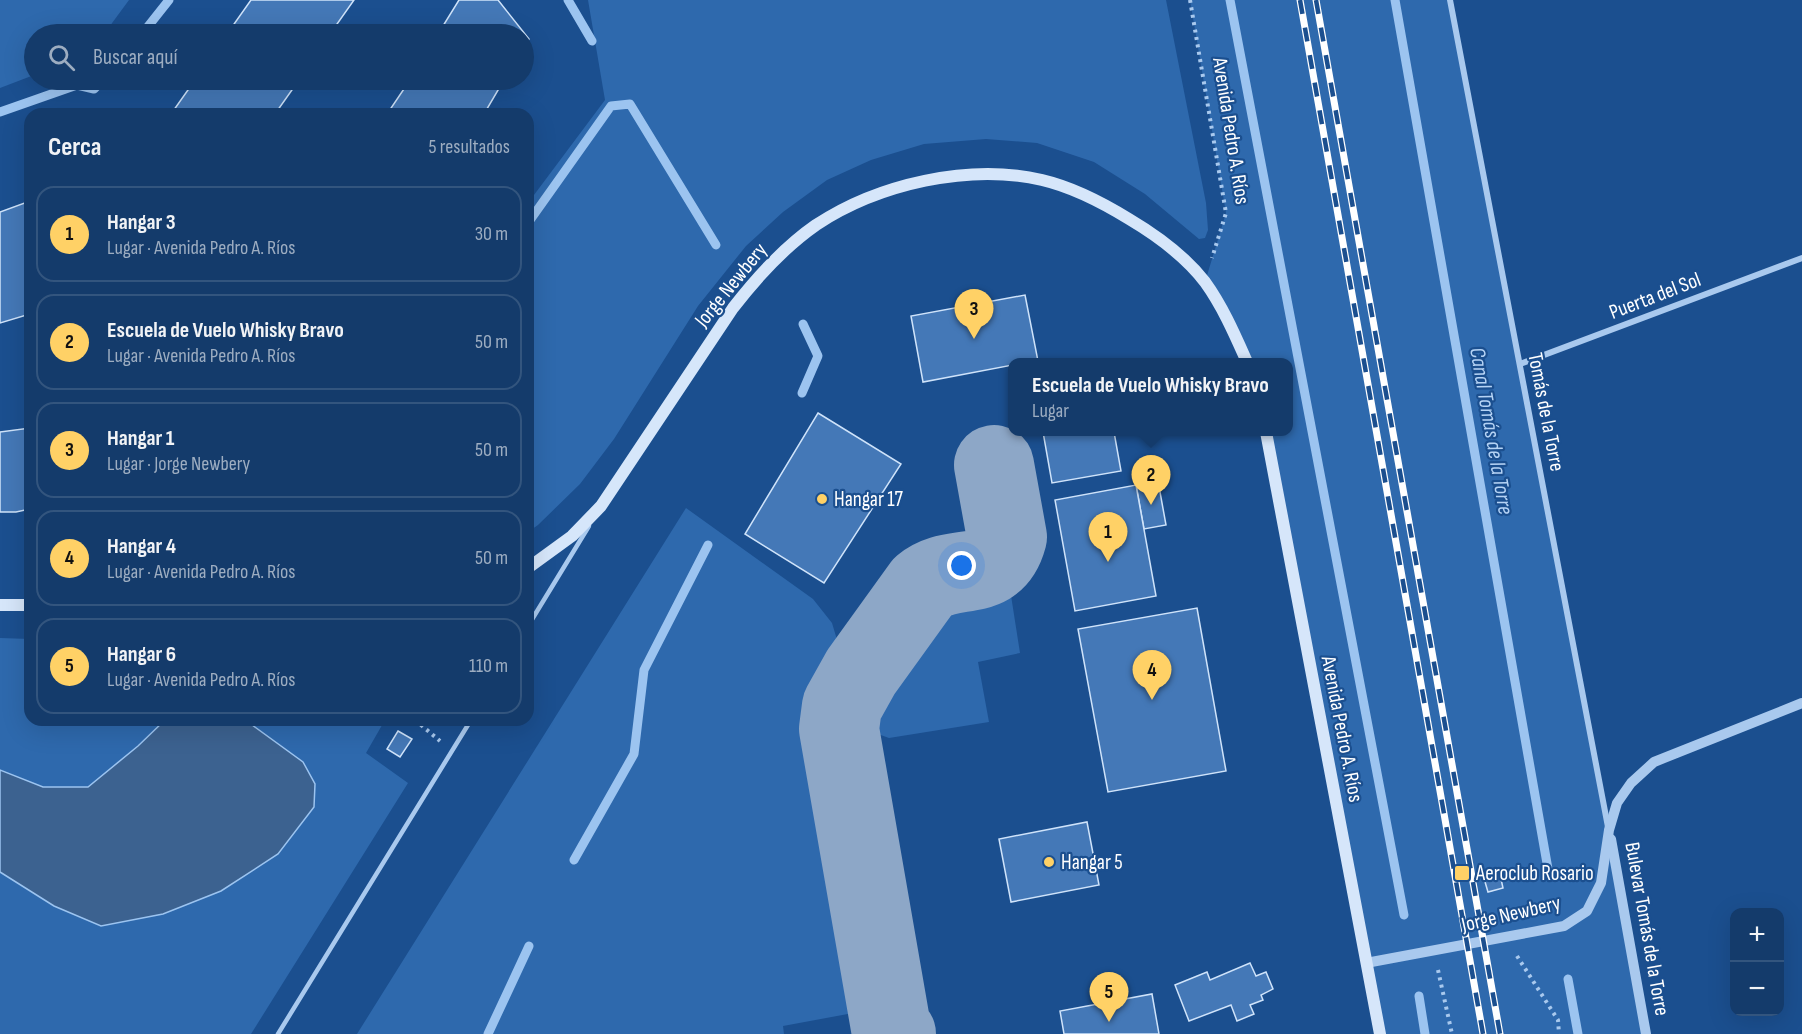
<!DOCTYPE html>
<html lang="es">
<head>
<meta charset="utf-8">
<style>
  body { margin:0; font-family:"Sofia Sans Condensed",sans-serif; background:#214673; color:#f1f3f6 }
  .controls { position:absolute; right:18px; bottom:18px; display:grid; overflow:hidden; border-radius:12px; box-shadow:0 6px 24px #0002 }
  .controls button { width:54px; height:54px; display:grid; place-items:center; padding:0; border:0; border-bottom:2px solid #33557e; background:#143b6b; color:#f1f3f6; font:30px sans-serif }
  .you { position:absolute; left:962px; top:566px; width:21px; height:21px; margin:-15px; border:4px solid #fff; border-radius:50%; background:#1a73e8; box-shadow:0 0 0 9px #1a73e833 }
  .badge { display:grid; place-items:center; width:39px; height:39px; border-radius:50%; background:#ffd166; color:#111; font-size:20px; font-weight:700 }
  .pin { position:absolute; translate:-50% -50px; filter:drop-shadow(0 2px 3px #0008) }
  .pin::after { content:''; position:absolute; top:32px; width:21px; height:18px; background:inherit; clip-path:polygon(0 0,100% 0,50% 100%) }
  .popup { position:absolute; left:1008px; top:358px; width:285px; height:78px; box-sizing:border-box; display:grid; place-content:center; border-radius:12px; background:#143b6b; filter:drop-shadow(0 2px 4px #0005); font-size:20px; white-space:nowrap; color:#9dadc1 }
  .popup b { font-size:22px; color:#f1f3f6 }
  .popup::after { content:''; position:absolute; left:50%; top:100%; margin-left:-12px; border:12px solid transparent; border-top-color:#143b6b }
  .list { margin:0; padding:0; list-style:none }
  h2 { display:flex; justify-content:space-between; align-items:center; height:78px; margin:0; padding:0 24px; font-size:26px }
  h2 small { font-size:20px; font-weight:400; color:#9dadc1 }
  .list li { display:grid; grid-template-columns:39px 1fr auto; gap:18px; align-items:center; box-sizing:border-box; height:96px; margin:0 12px 12px; padding:0 12px; border:2px solid #33557e; border-radius:18px }
  .list b { display:block; font-size:22px; white-space:nowrap }
  .list p { margin:0; font-size:20px; white-space:nowrap; color:#9dadc1 }
  .list em { font-size:20px; font-style:normal; color:#9dadc1 }
  .icon { flex:none; width:33px; height:33px; fill:none; stroke:currentColor; stroke-width:2; stroke-linecap:round; stroke-linejoin:round }
  .map { position:relative; flex:none; width:1802px; height:1034px; overflow:hidden }
  .search { position:absolute; background:#143b6b; box-shadow:0 6px 24px #0002; left:24px; top:24px; width:510px; height:66px; display:flex; align-items:center; gap:15px; box-sizing:border-box; padding:0 21px; border-radius:33px; color:#9dadc1; font-size:22px }
  .panel { position:absolute; background:#143b6b; box-shadow:0 6px 24px #0002; left:24px; top:108px; width:510px; height:618px; border-radius:18px }
  .map>svg:first-child { display:block }
  .green { fill:#2e69ad }
  .water { fill:#3c6290; stroke:#9cc4f0; stroke-width:1.5 }
  .lines { fill:none; stroke-linecap:round; stroke-linejoin:round }
  .stream { stroke:#9cc4f0; stroke-width:9 }
  .taxiway { stroke:#8da7c7; stroke-width:80 }
  .building { fill:#4478b7; stroke:#cfe3fa; stroke-width:1.5 }
  .path { stroke:#a9c9ee; stroke-width:4; stroke-dasharray:3 4.5; stroke-linecap:butt }
  .service { stroke:#a9c9ee; stroke-width:4.5 }
  .minor { stroke:#a9c9ee; stroke-width:6 }
  .tertiary { stroke:#a9c9ee; stroke-width:10 }
  .secondary { stroke:#d6e6fa; stroke-width:12 }
  .rail-casing { stroke:#fff; stroke-width:7 }
  .rail { stroke:#1b4f8f; stroke-width:4.5; stroke-dasharray:14; stroke-linecap:butt }
  .poi-dot { fill:#ffd166; stroke:#1b4f8f; stroke-width:2 }
  .labels { text-anchor:middle; dominant-baseline:central; stroke-width:4.5; stroke-linejoin:round; paint-order:stroke }
  .street-label { font-size:21px; fill:#fff; stroke:#1b4f8f }
  .poi-label { font-size:21px; fill:#fff; stroke:#1b4f8f; text-anchor:start }
  .water-label { font-size:22px; font-style:italic; fill:#b5d3f5; stroke:#1b4f8f }
</style>
</head>
<body>
<div class="map">
<svg width="1802" height="1034" viewBox="0 0 1802 1034">
  <rect width="100%" height="100%" fill="#1b4f8f"/>
  <g class="green">
    <path d="M0,0H129L104,34H34V75L0,88Z"/>
    <path d="M588,0H1166L1206,203L1208,230L1205,238L1199,239L1145,194L1094,162L1037,143L986,139L924,144L871,160L827,180L783,212L746,246L698,306L614,439L580,484L538,525L528,532V203L605,100Z"/>
    <path d="M1190,0H1450L1646,1034H1380L1266,432H1289V362H1247L1205,282L1226,213Z"/>
    <path d="M686,508L813,599L832,623L838,643L839,662L821,693L816,711L864,1011L783,1026L784,1034H357Z"/>
    <path d="M1010,589L1020,653L978,662L989,722L889,738L878,734L871,723L872,701L905,651L945,599Z"/>
    <path d="M0,638L30,639V720H385L366,753L408,783L251,1034H0Z"/>
  </g>
  <path class="water" d="M165,720H240L248,722L303,762L315,784L314,807L278,854L221,891L163,914L101,926L54,906L0,872V770L43,787H88L138,746Z"/>
  <g class="lines">
    <g class="stream">
      <path d="M568,0L592,41"/>
      <path d="M1230,0L1404,915"/>
      <path d="M1395,0L1548,869"/>
      <path d="M142,34L169,0"/>
      <path d="M0,112L77,85L94,89L103,80"/>
      <path d="M528,223L611,106L630,104L716,245"/>
      <path d="M802,393L818,356L803,324"/>
      <path d="M574,860L634,754L644,670L708,545"/>
      <path d="M1568,979L1578,1034"/>
      <path d="M1419,996L1425,1034"/>
      <path d="M488,1034L529,946"/>
    </g>
    <path class="taxiway" d="M896,1034L891,1028L839,729L842,706L861,672L923,586C953,561 994,586 1007,537L994,465"/>
  </g>
  <g class="building">
    <path d="M251,0H354L330,34H227Z"/>
    <path d="M459,0H498L529,39L524,47V34H438Z"/>
    <path d="M195,80H299L275,114H171Z"/>
    <path d="M410,80H504L484,114H387Z"/>
    <path d="M30,201V314L0,323V212Z"/>
    <path d="M1025,295L1038,361L1013,362V365L923,382L911,316Z"/>
    <path d="M818,413L901,464L824,583L745,534Z"/>
    <path d="M30,428V509L16,512H0V432Z"/>
    <path d="M1043,432H1114L1121,471L1052,483Z"/>
    <path d="M1158,481L1166,525L1144,529L1136,485Z"/>
    <path d="M1136,485L1156,596L1075,611L1055,500Z"/>
    <path d="M1197,608L1226,771L1108,792L1078,629Z"/>
    <path d="M398,731L412,739L400,757L387,749Z"/>
    <path d="M1087,822L1099,885L1011,902L999,839Z"/>
    <path d="M1499,870L1503,888L1488,892L1483,875Z"/>
    <path d="M1250,963L1256,976L1266,972L1273,989L1261,995L1263,1000L1250,1005L1254,1014L1237,1021L1231,1005L1189,1021L1175,985L1207,972L1210,980Z"/>
    <path d="M1152,994L1159,1034H1064L1060,1011Z"/>
  </g>
  <g class="lines">
    <g class="path">
      <path d="M1190,0L1226,213L1212,258"/>
      <path d="M415,720L440,741"/>
      <path d="M1517,956L1558,1020L1559,1034"/>
      <path d="M1438,970L1452,1034"/>
    </g>
    <g class="service">
      <path d="M528,626L589,526"/>
      <path d="M278,1034L471,720"/>
    </g>
    <g class="minor">
      <path d="M1450,0L1608,827"/>
      <path d="M1520,364L1802,258"/>
    </g>
    <g class="tertiary">
      <path d="M1611,839L1646,1034"/>
      <path d="M1366,963L1564,926L1587,911L1601,883L1609,830L1617,803L1631,783L1654,762L1802,703"/>
    </g>
    <g class="secondary">
      <path d="M1266,432L1380,1034"/>
      <path d="M528,568L572,536L601,506L733,308C757,277 783,248 816,225C878,184 969,163 1042,180C1072,187 1103,203 1129,219C1156,235 1185,256 1205,282C1223,307 1235,335 1247,362"/>
      <path d="M0,605H30"/>
    </g>
    <defs>
      <g id="rail">
        <path d="M1300,0L1483,1034"/>
        <path d="M1316,0L1500,1034"/>
      </g>
    </defs>
    <use href="#rail" class="rail-casing"/>
    <use href="#rail" class="rail"/>
  </g>
  <g class="poi-dot">
    <circle cx="822" cy="499" r="6"/>
    <circle cx="1049" cy="862" r="6"/>
    <rect x="1454" y="865" width="16" height="16" rx="3"/>
  </g>
  <g class="labels">
    <g class="street-label">
      <text transform="translate(1231 131) rotate(81)">Avenida Pedro A. Ríos</text>
      <text transform="translate(731 285) rotate(-51)">Jorge Newbery</text>
      <text transform="translate(1655 296) rotate(-21)">Puerta del Sol</text>
      <text transform="translate(1546 412) rotate(79)">Tomás de la Torre</text>
      <text transform="translate(1342 729) rotate(79)">Avenida Pedro A. Ríos</text>
      <text transform="translate(1511 914) rotate(-13)">Jorge Newbery</text>
      <text transform="translate(1647 929) rotate(80)">Bulevar Tomás de la Torre</text>
    </g>
    <g class="poi-label">
      <text x="834" y="499">Hangar 17</text>
      <text x="1061" y="862">Hangar 5</text>
      <text x="1476" y="873">Aeroclub Rosario</text>
    </g>
    <g class="water-label">
      <text transform="translate(1491 431) rotate(80)">Canal Tomás de la Torre</text>
    </g>
  </g>
</svg>
<div class="controls">
<button>+</button>
<button>−</button>
</div>
<div class="you"></div>
<div class="pin badge" style="left:1108px;top:562px">1</div>
<div class="pin badge" style="left:1151px;top:505px">2</div>
<div class="popup"><b>Escuela de Vuelo Whisky Bravo</b>Lugar</div>
<div class="pin badge" style="left:974px;top:339px">3</div>
<div class="pin badge" style="left:1152px;top:700px">4</div>
<div class="pin badge" style="left:1109px;top:1022px">5</div>
<div class="search"><svg class="icon" aria-label="search" viewBox="0 0 24 24"><circle cx="10" cy="10" r="6"/><path d="M15 15l6 6"/></svg>Buscar aquí</div>
<section class="panel">
<h2>Cerca<small>5 resultados</small></h2>
<ul class="list">
<li><span class="badge">1</span><div><b>Hangar 3</b><p>Lugar · Avenida Pedro A. Ríos</p></div><em>30 m</em></li>
<li><span class="badge">2</span><div><b>Escuela de Vuelo Whisky Bravo</b><p>Lugar · Avenida Pedro A. Ríos</p></div><em>50 m</em></li>
<li><span class="badge">3</span><div><b>Hangar 1</b><p>Lugar · Jorge Newbery</p></div><em>50 m</em></li>
<li><span class="badge">4</span><div><b>Hangar 4</b><p>Lugar · Avenida Pedro A. Ríos</p></div><em>50 m</em></li>
<li><span class="badge">5</span><div><b>Hangar 6</b><p>Lugar · Avenida Pedro A. Ríos</p></div><em>110 m</em></li>
</ul>
</section>
</div>
</body>
</html>
